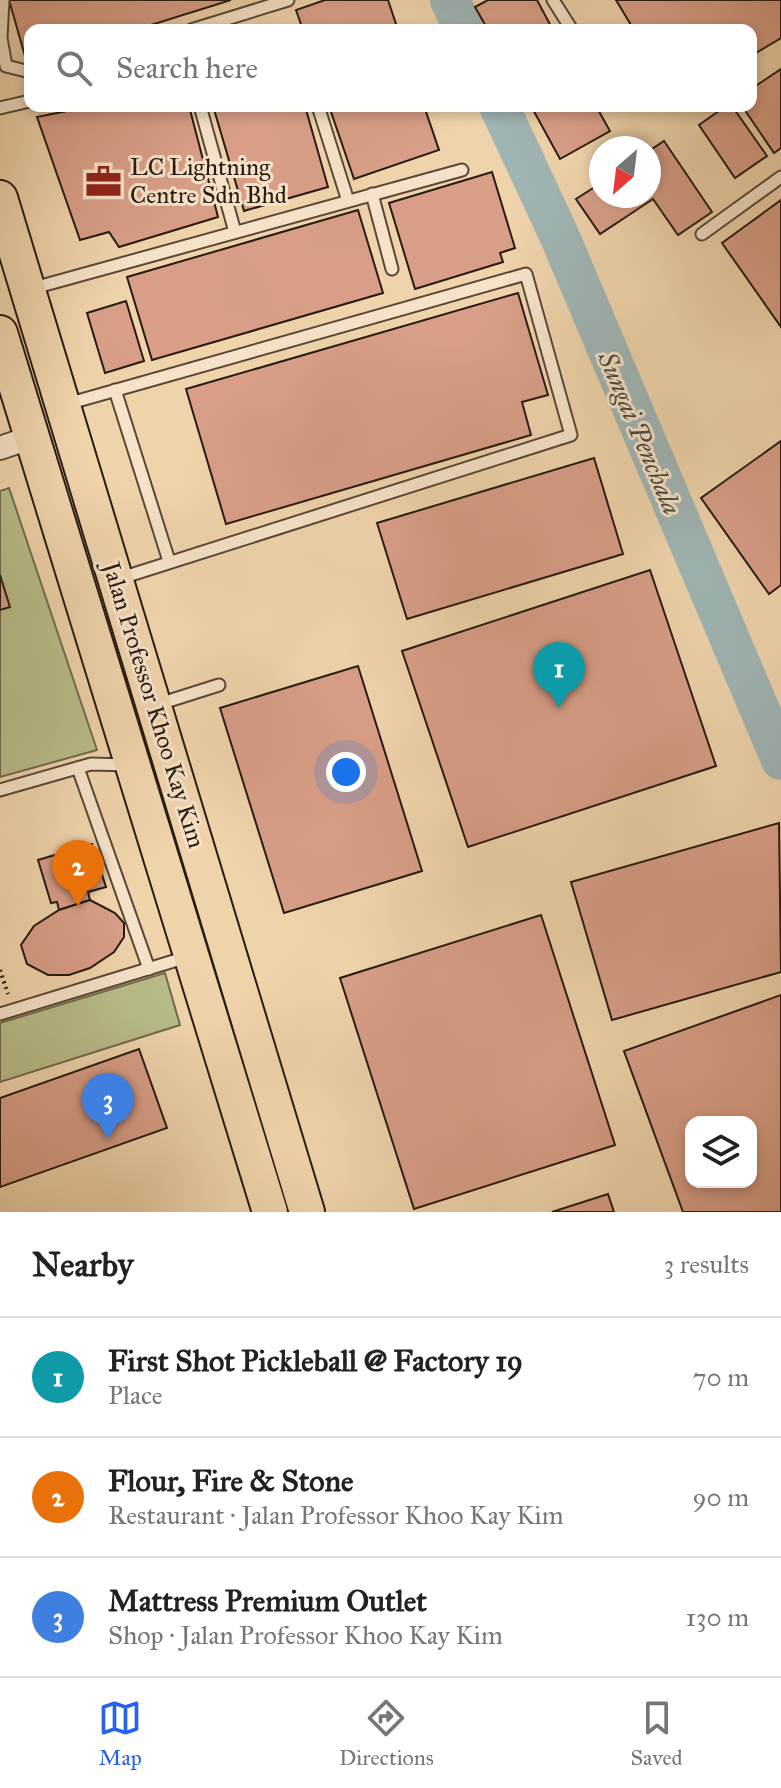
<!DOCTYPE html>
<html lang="en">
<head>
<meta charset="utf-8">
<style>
  body { margin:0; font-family:"IM FELL Great Primer",serif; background:#f6f6f6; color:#222 }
  .controls { position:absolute; right:24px; bottom:24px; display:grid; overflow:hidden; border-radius:16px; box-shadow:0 4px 12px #0003 }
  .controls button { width:72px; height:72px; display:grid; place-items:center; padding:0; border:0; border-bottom:2px solid #e0e0e0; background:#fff; color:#222; font:40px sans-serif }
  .compass { position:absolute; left:589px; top:136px; width:72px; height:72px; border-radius:50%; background:#fff; box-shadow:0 4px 12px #0003; rotate:208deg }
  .you { position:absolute; left:346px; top:772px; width:28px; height:28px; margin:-20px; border:6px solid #fff; border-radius:50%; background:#1a73e8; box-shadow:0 0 0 12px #1a73e833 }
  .badge { display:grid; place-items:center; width:52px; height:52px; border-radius:50%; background:#2563eb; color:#fff; font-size:26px; font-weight:700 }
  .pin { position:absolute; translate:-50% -66px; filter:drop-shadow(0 2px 4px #0008) }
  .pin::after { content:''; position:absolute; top:42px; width:28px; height:24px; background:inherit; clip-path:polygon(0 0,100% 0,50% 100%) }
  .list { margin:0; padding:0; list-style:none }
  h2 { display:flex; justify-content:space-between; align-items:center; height:104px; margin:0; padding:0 32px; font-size:34px }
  h2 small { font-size:26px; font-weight:400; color:#767676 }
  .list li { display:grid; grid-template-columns:52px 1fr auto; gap:24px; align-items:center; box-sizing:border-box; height:120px; padding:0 32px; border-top:2px solid #e0e0e0 }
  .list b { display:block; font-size:30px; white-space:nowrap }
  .list p { margin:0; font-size:26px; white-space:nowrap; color:#767676 }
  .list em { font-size:26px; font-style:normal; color:#767676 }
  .icon { flex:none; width:44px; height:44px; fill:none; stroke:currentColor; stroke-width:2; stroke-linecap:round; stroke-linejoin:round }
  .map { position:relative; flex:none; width:781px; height:1212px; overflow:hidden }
  .search { position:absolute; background:#fff; box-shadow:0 4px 12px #0003; left:24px; right:24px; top:24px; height:88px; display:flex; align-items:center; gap:20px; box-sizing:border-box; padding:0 28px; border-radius:16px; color:#767676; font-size:30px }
  .sheet { height:464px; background:#fff }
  nav { display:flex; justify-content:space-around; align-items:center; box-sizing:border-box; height:112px; border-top:2px solid #e0e0e0; background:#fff; font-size:22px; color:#767676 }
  nav a { display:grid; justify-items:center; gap:4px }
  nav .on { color:#2563eb }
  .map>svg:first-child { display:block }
  .green { fill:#b8bc89; stroke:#706b4c; stroke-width:2 }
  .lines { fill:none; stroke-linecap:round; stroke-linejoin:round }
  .river { stroke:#9fb5b5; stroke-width:40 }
  .building { fill:#d89e87; stroke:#271a0f; stroke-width:2; fill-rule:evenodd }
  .service-casing { stroke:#594836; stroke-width:15 }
  .minor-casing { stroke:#594836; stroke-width:26 }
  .primary-casing { stroke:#271a0f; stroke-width:38 }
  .path { stroke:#271a0f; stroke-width:4; stroke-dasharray:2 4; stroke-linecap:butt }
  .service { stroke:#f5e2c8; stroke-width:11 }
  .minor { stroke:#f5e2c8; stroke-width:22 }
  .primary { stroke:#efd3ab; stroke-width:34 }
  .labels { text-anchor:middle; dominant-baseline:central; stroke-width:6; stroke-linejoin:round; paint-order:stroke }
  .poi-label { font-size:24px; fill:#271a0f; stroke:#f5e2c8; text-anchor:start }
  .street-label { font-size:24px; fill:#271a0f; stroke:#f5e2c8 }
  .water-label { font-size:26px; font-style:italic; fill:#4b4841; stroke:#f5e2c8 }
</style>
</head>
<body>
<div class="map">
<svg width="781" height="1212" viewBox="0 0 781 1212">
  <rect width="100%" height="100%" fill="#efd3ab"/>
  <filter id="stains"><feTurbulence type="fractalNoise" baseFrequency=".0025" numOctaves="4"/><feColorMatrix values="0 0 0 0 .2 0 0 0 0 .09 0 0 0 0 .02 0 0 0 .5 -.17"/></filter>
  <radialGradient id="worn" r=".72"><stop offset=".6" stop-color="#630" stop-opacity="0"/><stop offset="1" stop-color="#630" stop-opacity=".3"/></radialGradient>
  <g class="green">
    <path d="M9,488L97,750L0,777V491Z"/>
    <path d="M165,973L180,1025L0,1082V1023Z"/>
  </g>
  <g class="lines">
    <g class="river">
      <path d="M450,0L464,30"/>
      <path d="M499,106L559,235L781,760"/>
    </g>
  </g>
  <g class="building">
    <path d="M9,0H231L135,30H30L27,63Z"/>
    <path d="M325,0H388L398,30H303L296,10Z"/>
    <path d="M488,0H537L553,30H488L475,7Z"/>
    <path d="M616,0H781V38L751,56V30H634Z"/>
    <path d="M781,69V148L774,153L742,106H751V89Z"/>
    <path d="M92,106H189L218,217L119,247L109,232L80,240L37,117Z"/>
    <path d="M213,106H305L328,187L244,211Z"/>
    <path d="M329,106H424L439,150L354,179Z"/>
    <path d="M531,106H596L610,131L560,159Z"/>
    <path d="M726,106H732L767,156L735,178L699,125Z"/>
    <path d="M664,141L712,212L678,235L653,199L600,234L576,199L601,183V196H649V151Z"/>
    <path d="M492,172L515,248L500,253L503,262L415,289L389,203Z"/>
    <path d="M781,200V327L722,243Z"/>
    <path d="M358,210L383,293L152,360L127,277Z"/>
    <path d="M518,293L548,395L522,402L531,435L226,524L186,389Z"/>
    <path d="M126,301L144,361L105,373L87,313Z"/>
    <path d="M781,441V585L769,594L701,498Z"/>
    <path d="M594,458L623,554L407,619L377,523Z"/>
    <path d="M650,570L716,766L468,847L402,651Z"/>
    <path d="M0,575L10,607L0,610Z"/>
    <path d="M358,666L422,871L284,913L220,708Z"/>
    <path d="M779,823L781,972L612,1020L571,882Z"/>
    <path d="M92,844L106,887L88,892L90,900L59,910L57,902L51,903L38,860Z"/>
    <path d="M90,900L115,913L124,923V937L114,952L90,968L69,975H48L27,964L21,945L34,926L59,910Z"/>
    <path d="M541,915L615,1145L414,1209L340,978Z"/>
    <path d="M781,995V1212H683L624,1051ZM691,1122H751V1182H691Z"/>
    <path d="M139,1049L167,1128L0,1187V1098Z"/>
    <path d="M608,1194L614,1212H552Z"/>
  </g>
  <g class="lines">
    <defs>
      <g id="service">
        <path d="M3,0L1,38L6,66L30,72"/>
        <path d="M553,0L572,30"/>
        <path d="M191,30L288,0"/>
        <path d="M200,106L235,232"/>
        <path d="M318,106L348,201"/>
        <path d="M0,108L30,101"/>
        <path d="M372,194L392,269"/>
        <path d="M702,234L781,177"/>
        <path d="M30,289L462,170"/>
        <path d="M115,390L169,561"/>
        <path d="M67,404L526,274L571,435L118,579"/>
        <path d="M159,704L219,685"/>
        <path d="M78,768L149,969"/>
        <path d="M0,790L91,764L128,765"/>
        <path d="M0,1014L187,957"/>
      </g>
      <path id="minor" d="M0,448L32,437"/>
      <g id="primary">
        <path d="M0,198L307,1212"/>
        <path d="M0,333L270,1212"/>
      </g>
    </defs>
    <use href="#service" class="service-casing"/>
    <use href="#minor" class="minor-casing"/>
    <use href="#primary" class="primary-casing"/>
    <path class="path" d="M0,970L8,994"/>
    <use href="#service" class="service"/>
    <use href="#minor" class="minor"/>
    <use href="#primary" class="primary"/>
  </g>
  <defs>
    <symbol id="office-bare" viewBox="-9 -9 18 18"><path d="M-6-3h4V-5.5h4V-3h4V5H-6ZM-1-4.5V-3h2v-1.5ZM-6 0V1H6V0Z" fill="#8f2418" stroke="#f5e2c8" stroke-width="2.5" paint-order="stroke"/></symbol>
  </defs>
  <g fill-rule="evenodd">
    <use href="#office-bare" x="78" y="156" width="51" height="51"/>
  </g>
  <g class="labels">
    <g class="poi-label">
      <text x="130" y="167">LC Lightning<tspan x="130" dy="28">Centre Sdn Bhd</tspan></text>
    </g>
    <g class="street-label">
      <text transform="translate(154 705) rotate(73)">Jalan Professor Khoo Kay Kim</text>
    </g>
    <g class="water-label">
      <text transform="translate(640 433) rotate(67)">Sungai Penchala</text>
    </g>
  </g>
  <rect width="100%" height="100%" filter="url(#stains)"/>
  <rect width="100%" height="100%" fill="url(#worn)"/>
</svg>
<div class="controls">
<button><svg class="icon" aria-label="layers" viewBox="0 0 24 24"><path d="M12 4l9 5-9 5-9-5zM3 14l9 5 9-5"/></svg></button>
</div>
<svg class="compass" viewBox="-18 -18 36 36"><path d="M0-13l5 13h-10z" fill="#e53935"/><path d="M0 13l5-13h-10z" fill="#767676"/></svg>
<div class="you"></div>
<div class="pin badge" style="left:559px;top:708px;background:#0f9aa8">1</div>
<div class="pin badge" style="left:78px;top:906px;background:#e8710a">2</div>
<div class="pin badge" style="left:108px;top:1139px;background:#3f7fe0">3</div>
<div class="search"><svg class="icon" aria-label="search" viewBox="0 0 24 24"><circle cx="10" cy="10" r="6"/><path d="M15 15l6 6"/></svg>Search here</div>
</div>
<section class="sheet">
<h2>Nearby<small>3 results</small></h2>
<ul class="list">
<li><span class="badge" style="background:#0f9aa8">1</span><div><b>First Shot Pickleball @ Factory 19</b><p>Place</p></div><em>70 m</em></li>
<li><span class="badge" style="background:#e8710a">2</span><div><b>Flour, Fire &amp; Stone</b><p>Restaurant · Jalan Professor Khoo Kay Kim</p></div><em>90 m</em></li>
<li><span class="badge" style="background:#3f7fe0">3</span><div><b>Mattress Premium Outlet</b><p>Shop · Jalan Professor Khoo Kay Kim</p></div><em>130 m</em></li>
</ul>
</section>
<nav>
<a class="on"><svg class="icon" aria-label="map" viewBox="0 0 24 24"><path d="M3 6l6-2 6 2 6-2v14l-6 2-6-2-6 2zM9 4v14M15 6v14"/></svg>Map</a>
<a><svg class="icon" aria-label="directions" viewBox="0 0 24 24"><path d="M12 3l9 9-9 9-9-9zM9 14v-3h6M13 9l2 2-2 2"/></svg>Directions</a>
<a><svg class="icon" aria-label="saved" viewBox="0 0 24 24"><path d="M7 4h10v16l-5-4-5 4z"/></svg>Saved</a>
</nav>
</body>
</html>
